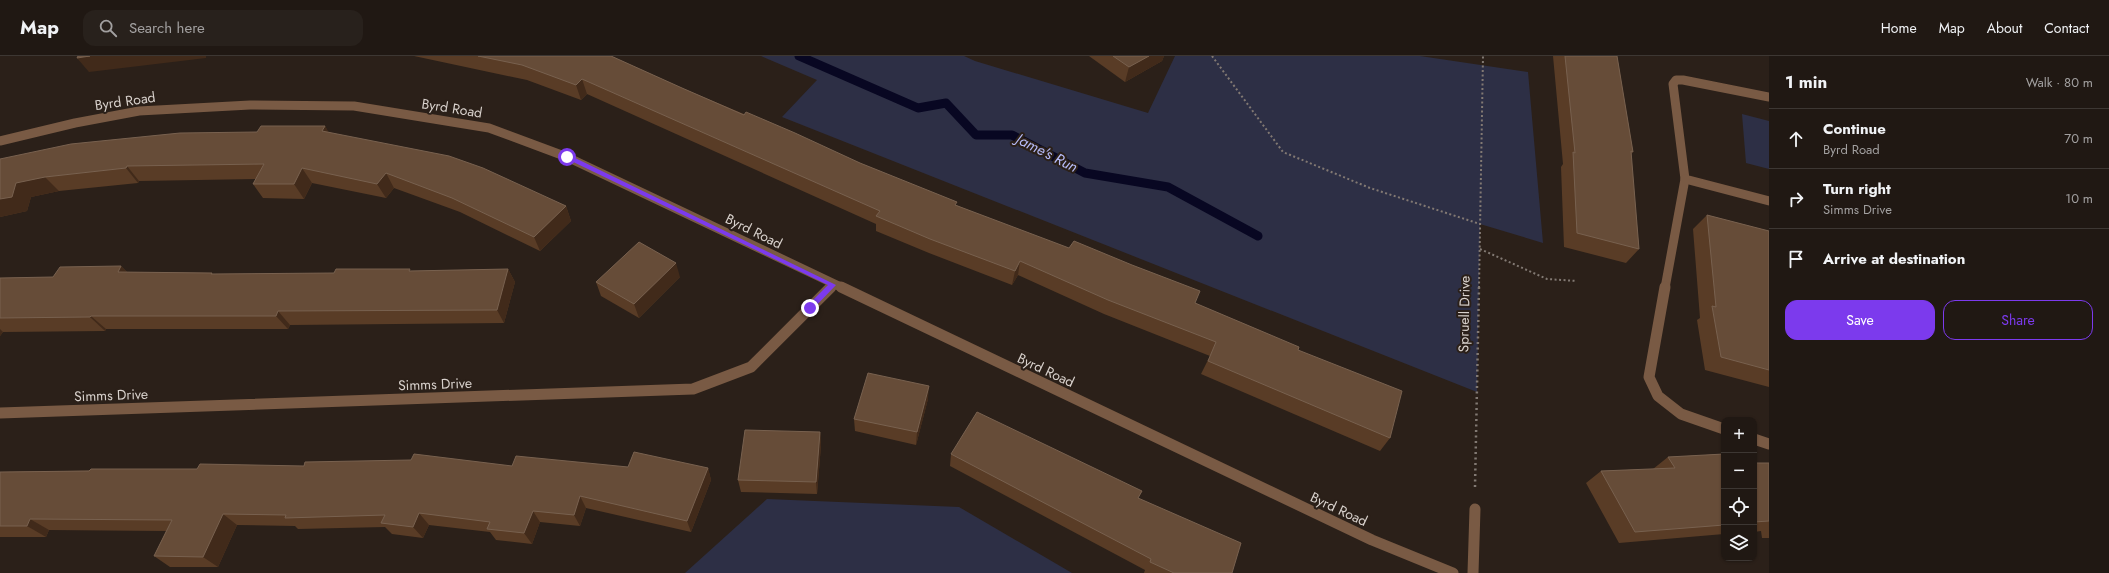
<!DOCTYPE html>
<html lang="en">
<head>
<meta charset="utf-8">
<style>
  body { margin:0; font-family:Jost,sans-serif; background:#28211c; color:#f1f3f6 }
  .controls { position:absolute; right:12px; bottom:12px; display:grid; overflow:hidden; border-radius:8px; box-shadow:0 1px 3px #0004 }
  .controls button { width:36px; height:36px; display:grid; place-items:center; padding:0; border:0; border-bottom:1px solid #3d3733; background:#201813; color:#f1f3f6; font:20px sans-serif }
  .stop { position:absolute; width:12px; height:12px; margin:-9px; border:3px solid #7c3aed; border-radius:50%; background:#fff }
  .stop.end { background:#7c3aed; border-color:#fff; box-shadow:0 1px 4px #0008 }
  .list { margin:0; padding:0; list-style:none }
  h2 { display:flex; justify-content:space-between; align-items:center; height:52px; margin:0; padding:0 16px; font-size:17px }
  h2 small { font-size:13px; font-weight:400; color:#a2a0a0 }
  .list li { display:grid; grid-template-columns:26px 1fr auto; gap:12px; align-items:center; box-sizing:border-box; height:60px; padding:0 16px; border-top:1px solid #3d3733 }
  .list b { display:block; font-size:15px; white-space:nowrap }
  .list p { margin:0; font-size:13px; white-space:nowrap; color:#a2a0a0 }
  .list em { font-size:13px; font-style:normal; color:#a2a0a0 }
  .actions { display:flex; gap:8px; padding:12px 16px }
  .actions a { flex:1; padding:9px 0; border:1px solid #7c3aed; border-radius:12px; text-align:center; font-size:14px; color:#7c3aed }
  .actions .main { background:#7c3aed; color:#fff }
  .icon { flex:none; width:22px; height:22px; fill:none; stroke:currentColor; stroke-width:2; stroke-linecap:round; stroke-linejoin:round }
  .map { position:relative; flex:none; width:1769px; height:517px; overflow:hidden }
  header { display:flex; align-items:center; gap:24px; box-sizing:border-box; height:56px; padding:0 20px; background:#201813; border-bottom:1px solid #3d3733 }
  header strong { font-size:19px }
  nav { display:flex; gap:22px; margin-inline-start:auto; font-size:14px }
  .search { width:280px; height:36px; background:#28211c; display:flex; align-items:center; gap:10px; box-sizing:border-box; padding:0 14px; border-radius:12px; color:#a2a0a0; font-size:15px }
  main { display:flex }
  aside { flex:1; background:#201813 }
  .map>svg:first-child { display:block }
  .green { fill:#2d2f45 }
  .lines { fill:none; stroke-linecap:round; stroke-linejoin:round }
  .stream { stroke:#080722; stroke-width:9 }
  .path-far1 { stroke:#827973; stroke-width:2; stroke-dasharray:2 2.5; stroke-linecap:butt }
  .path { stroke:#827973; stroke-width:2.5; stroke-dasharray:2 3.5; stroke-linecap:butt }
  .service-far1 { stroke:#795a44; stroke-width:9 }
  .service { stroke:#795a44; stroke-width:11 }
  .minor-far1 { stroke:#795a44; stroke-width:9 }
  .minor { stroke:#795a44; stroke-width:11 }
  .wall { fill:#593c26 }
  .shaded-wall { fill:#412a1a }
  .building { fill:#664c38; stroke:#78614f }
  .route { fill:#7c3aed }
  .labels { text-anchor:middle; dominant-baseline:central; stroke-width:4; stroke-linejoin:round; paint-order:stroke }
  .street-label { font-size:14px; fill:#d8d1cc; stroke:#2b2019 }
  .water-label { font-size:15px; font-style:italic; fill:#b6bbf8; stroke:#2b2019 }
</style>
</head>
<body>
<header>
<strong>Map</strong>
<div class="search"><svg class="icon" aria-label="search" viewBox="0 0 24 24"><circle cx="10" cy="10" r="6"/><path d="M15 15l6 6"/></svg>Search here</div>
<nav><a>Home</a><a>Map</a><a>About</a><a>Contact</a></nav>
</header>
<main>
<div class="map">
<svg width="1769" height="517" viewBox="0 0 1769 517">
  <rect width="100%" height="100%" fill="#2b2019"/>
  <g class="green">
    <path d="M761,0H964L975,5L1148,57L1175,0H1420L1528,16L1543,187L1480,168L1477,336L782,61L817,24Z"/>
    <path d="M1742,58L1769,65V113L1746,107Z"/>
    <path d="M767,443L959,451L1072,517H685Z"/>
  </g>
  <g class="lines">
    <path class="stream" d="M799,0L918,52L946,47L976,79H1012L1085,117L1168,131L1258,180"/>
    <g class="path-far1">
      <path d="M1212,0L1283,96L1370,132L1480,168"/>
      <path d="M1480,193L1547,223L1577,225"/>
      <path d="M1479,232L1483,0"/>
    </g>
    <path class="path" d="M1475,431L1479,231"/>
    <g class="service-far1">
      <path d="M1769,41L1683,24H1676L1673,28L1685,123L1769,145"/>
      <path d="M1665,232L1685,123"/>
    </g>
    <g class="service">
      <path d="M1665,231L1649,321L1658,340L1681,358L1724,373"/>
      <path d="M1754,383L1769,388"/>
    </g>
    <g class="minor-far1">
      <path d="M0,85L75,67L139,55L250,49L354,50L489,72L567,101L843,232"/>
      <path d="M830,232L833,229"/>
    </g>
    <g class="minor">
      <path d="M841,231L1372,484L1453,517"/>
      <path d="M0,357L693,333L751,311L831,231"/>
      <path d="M1473,517L1475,453"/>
    </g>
  </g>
  <g class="wall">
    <path d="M414,0H611L682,32L860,107L956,149L1195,247L1298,294L1390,382L1380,395L1201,318L1210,300L1104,258L1018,219L1012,229L929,197L876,175V168L587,38L581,44L527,24Z"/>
    <path d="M1089,0H1164L1162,5L1125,26Z"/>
    <path d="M1553,0H1617L1633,96L1631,98L1639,193L1626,207L1564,191L1561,111L1563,108Z"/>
    <path d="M325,70L328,76L566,150L571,165L540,195L460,156L394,132L386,142L312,127L304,143L263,142L253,128L256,123L139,125L138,127L59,135L31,141L27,155L0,161V103L257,76Z"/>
    <path d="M1707,159L1769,175V331L1705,314L1697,264L1700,262L1693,173Z"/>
    <path d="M121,210L127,216L212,217L213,218L334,217L508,213L515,226L504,267L290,269L288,273H106L105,275L3,276L0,280V222L53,221Z"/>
    <path d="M680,221L639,262L601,240L596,226Z"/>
    <path d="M928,343L916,389L855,375L854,363Z"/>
    <path d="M820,376L821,389L817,438L741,436L738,424Z"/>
    <path d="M951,398L1138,442L1232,517H1144L1145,514L950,410Z"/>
    <path d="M1724,398V478L1619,487L1586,427L1601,415L1653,413L1668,401Z"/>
    <path d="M1754,407H1769V482H1762L1761,475L1754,476Z"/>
    <path d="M304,410H512L708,412L711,424L691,476L586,452L580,470L540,466L532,488L496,484L490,476L429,469L423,482L392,478L385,471L298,473L295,470L237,469L218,511H170L154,500L166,475L49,474L46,481H0V416L197,413Z"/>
  </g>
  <g class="shaded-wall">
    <path d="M90,0H206V2L89,16L77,2Z"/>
    <path d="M1149,0H1164L1162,5L1125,26L1129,11Z"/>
    <path d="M582,23L587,38L581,44L576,29Z"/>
    <path d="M325,70L334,85L322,75Z"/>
    <path d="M127,110L139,125L138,127L126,112Z"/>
    <path d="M302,112L312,127L304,143L294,128Z"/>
    <path d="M386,117L394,132L386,142L377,128Z"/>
    <path d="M45,121L59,135L31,141L27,155L0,161V143L16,127Z"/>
    <path d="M566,150L571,165L540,195L534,181Z"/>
    <path d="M1020,205L1018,219L1012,229L1015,215Z"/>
    <path d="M676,207L680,221L639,262L634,248Z"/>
    <path d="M121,210L135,224L118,216Z"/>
    <path d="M508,213L515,226L504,267L497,254Z"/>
    <path d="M278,255L290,269L288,273L276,260Z"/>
    <path d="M91,260L106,273L105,275L90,261Z"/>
    <path d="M0,273L3,276L0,280Z"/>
    <path d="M929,330L928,343L916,389L917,376Z"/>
    <path d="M820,376L821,389L817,438L816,426Z"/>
    <path d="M708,412L711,424L691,476L687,465Z"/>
    <path d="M580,440L586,452L580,470L574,459Z"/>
    <path d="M533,455L540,466L532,488L524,477Z"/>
    <path d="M419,457L429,469L423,482L413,471Z"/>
    <path d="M223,458L237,469L218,511L203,501Z"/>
    <path d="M30,463L49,474L46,481L27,470Z"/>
  </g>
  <g class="building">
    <path d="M78,0H90L77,2Z"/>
    <path d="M478,0H611L682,32L744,59L746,56L795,77L860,107L957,146L955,149L1069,192L1074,185L1132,209L1200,235L1195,247L1299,291L1298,294L1402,335L1390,382L1208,305L1216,286L1108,244L1020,205L1015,215L930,183L876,160L880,155L582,23L576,29L522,9Z"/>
    <path d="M1113,0H1149L1129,11Z"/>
    <path d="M1565,0H1617L1633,96L1631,95L1639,193L1577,177L1573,96L1575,97Z"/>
    <path d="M261,70H325L322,75L449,100L483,112L566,150L534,181L452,142L386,117L377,128L302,112L294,128H253L264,108L127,110L126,112L45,121L16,127L12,141L0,143V103L71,88L180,77L257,76Z"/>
    <path d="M1707,159L1769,175V314L1721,301L1712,250L1716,251Z"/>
    <path d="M639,186L676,207L634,248L596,226Z"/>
    <path d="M121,210L118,216L212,217L211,218L334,217L336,213H410L409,215L508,213L497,254L278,255L276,260H91L90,261L0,262V222L53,221L60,211Z"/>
    <path d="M868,317L929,330L917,376L854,363Z"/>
    <path d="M977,356L1142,435L1138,442L1241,487L1232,517H1174L1150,506L1151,503L951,398Z"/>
    <path d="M745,374L820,376L816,426L738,424Z"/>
    <path d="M634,396L708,412L687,465L580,440L574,459L533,455L524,477L487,473L490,466L419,457L413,471L381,467L385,459L285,462L286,459L223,458L203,501L154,500L172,464L30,463L27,470H0V416L89,415L91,413H197L200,408L304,410L305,406L411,404L414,398L512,410L516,400L628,411Z"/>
    <path d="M1724,398V469L1635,476L1601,415L1675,412L1668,401Z"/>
    <path d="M1754,407H1769V465L1754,466Z"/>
  </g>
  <path class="route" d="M565,99H569L836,229L812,254H807V250L828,229L565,102Z"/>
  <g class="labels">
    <g class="street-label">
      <text transform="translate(125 45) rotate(-8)">Byrd Road</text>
      <text transform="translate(452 52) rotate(9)">Byrd Road</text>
      <text transform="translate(754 175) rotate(26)">Byrd Road</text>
      <text transform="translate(1464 258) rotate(-89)">Spruell Drive</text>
      <text transform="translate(1046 314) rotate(25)">Byrd Road</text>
      <text transform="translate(435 328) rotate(-2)">Simms Drive</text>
      <text transform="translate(111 339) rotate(-2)">Simms Drive</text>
      <text transform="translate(1339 453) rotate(25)">Byrd Road</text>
    </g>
    <g class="water-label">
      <text transform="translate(1047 97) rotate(27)">Jame's Run</text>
    </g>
  </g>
</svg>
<div class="controls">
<button>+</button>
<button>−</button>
<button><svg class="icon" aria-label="locate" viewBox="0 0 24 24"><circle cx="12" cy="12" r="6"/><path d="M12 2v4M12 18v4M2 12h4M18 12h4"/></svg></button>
<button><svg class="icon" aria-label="layers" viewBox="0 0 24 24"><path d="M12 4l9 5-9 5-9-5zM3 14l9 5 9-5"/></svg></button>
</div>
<div class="stop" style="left:567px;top:101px"></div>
<div class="stop end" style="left:810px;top:252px"></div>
</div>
<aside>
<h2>1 min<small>Walk · 80 m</small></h2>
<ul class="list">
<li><svg class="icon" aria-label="ahead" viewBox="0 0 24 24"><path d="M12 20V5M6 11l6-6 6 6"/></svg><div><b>Continue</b><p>Byrd Road</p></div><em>70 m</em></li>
<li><svg class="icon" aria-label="right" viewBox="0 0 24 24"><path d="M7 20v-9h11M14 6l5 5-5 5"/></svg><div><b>Turn right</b><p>Simms Drive</p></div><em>10 m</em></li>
<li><svg class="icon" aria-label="arrive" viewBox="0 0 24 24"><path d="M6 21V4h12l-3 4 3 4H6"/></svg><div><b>Arrive at destination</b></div></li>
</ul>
<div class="actions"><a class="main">Save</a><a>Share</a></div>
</aside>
</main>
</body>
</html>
